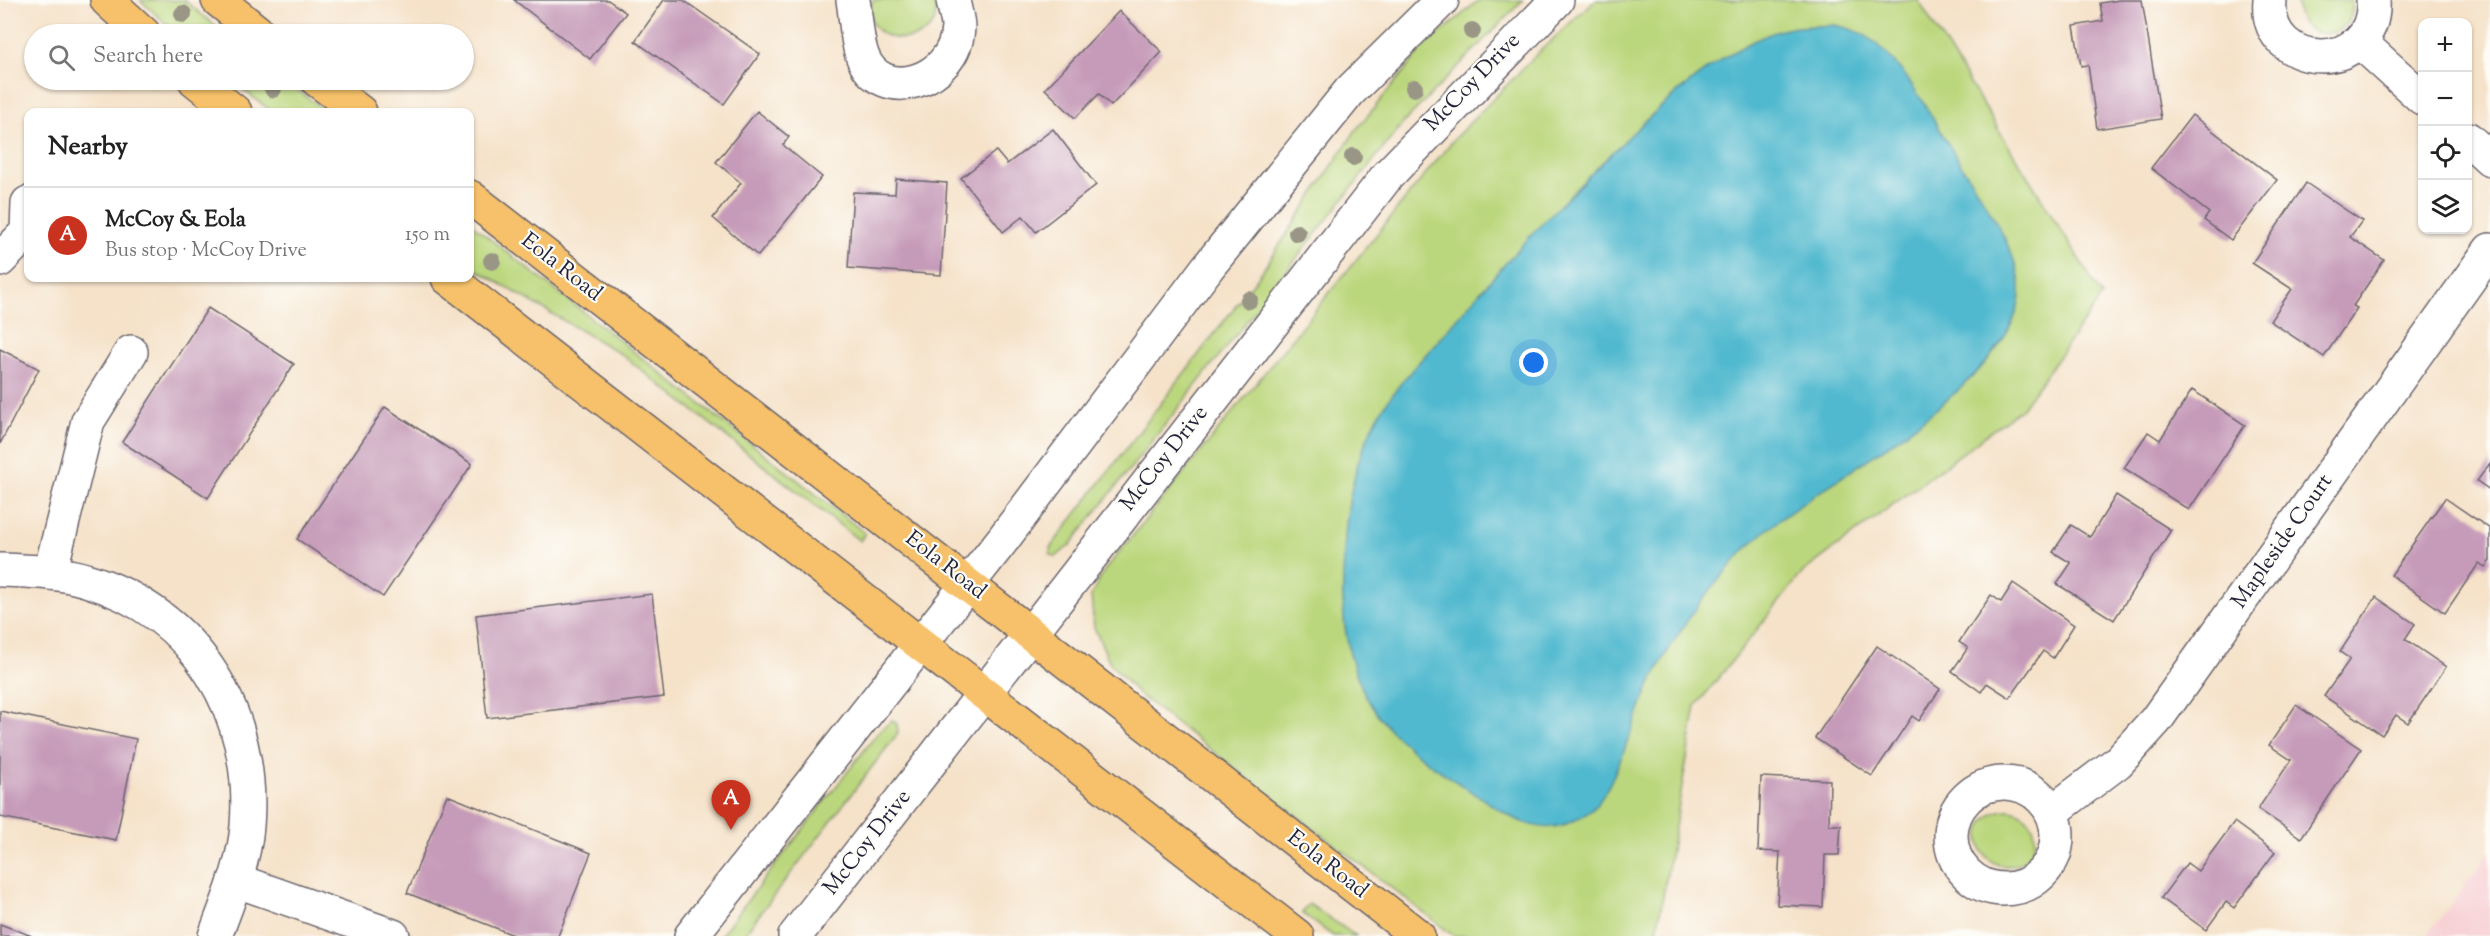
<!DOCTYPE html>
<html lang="en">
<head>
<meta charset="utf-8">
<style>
  body { margin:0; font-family:"Sorts Mill Goudy",serif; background:#f2f2f2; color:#222 }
  .controls { position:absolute; right:18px; top:18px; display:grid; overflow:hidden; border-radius:12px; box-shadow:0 2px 4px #0004 }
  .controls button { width:54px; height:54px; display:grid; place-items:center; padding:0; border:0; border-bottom:2px solid #e0e0e0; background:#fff; color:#222; font:30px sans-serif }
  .you { position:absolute; left:1534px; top:363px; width:21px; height:21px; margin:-15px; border:4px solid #fff; border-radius:50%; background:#1a73e8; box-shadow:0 0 0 9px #1a73e833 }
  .badge { display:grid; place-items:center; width:39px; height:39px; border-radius:50%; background:#c8321e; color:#fff; font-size:20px; font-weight:700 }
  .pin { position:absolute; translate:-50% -50px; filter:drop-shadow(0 2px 3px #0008) }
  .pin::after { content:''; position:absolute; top:32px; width:21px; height:18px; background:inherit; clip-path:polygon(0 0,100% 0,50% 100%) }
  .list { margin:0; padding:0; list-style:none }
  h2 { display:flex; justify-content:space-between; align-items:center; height:78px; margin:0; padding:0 24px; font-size:26px }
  h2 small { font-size:20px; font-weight:400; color:#767676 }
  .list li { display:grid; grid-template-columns:39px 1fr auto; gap:18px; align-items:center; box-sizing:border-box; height:96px; padding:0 24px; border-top:2px solid #e0e0e0 }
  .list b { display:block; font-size:22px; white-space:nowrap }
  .list p { margin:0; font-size:20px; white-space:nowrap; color:#767676 }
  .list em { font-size:20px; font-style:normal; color:#767676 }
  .icon { flex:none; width:33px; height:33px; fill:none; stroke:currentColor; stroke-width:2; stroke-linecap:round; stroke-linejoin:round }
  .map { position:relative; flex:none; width:2490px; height:936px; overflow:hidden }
  .search { position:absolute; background:#fff; box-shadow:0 2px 4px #0004; left:24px; top:24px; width:450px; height:66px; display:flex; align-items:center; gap:15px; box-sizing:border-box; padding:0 21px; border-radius:33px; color:#767676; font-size:22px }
  .panel { position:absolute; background:#fff; box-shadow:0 2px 4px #0004; left:24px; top:108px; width:450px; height:174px; border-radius:12px }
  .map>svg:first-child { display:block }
  .built { fill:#f7cfd3 }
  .green { fill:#bbd77d; stroke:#6e7c5c; stroke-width:1.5 }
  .water { fill:#51b9cf; stroke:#3a6e85; stroke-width:1.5 }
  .building { fill:#c69bb9 }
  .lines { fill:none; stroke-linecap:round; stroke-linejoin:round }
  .minor-casing { stroke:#6c656d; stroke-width:36 }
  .major-casing { stroke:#6c656d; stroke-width:36 }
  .minor { stroke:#fff; stroke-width:33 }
  .major { stroke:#f6c16b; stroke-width:33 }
  .tree { fill:#9a9686 }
  .labels { text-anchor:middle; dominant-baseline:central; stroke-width:4.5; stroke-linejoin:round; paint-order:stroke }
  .street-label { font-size:22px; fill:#22223b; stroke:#fdfcf7 }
</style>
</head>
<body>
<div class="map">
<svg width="2490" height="936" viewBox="0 0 2490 936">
  <rect width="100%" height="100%" fill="#fdfcf7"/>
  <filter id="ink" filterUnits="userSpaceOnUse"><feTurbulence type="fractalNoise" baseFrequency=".0167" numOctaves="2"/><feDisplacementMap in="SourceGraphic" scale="12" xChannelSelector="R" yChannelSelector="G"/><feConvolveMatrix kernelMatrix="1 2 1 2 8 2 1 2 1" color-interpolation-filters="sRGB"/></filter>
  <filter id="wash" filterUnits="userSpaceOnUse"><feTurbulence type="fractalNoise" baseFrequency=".008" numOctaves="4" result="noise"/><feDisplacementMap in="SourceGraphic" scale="24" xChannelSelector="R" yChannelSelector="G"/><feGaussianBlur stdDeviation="1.35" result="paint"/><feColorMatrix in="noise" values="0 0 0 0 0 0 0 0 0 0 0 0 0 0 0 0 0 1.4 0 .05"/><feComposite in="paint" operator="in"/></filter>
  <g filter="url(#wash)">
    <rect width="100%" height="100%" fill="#f5e2c9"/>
    <path class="built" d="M2490,852V936H2427Z"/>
    <g class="green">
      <path d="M140,0H184L225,34H178Z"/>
      <path d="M873,0H933C953,50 854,53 873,0Z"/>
      <path d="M1479,0H1523L1404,122L1070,545L1056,557L1051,555L1050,548L1261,273L1356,130L1424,47Z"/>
      <path d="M1595,0H1918L2102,296L2022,408L1803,572L1696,706L1656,936H1454L1138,694L1110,663L1094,627L1091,596L1104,571L1454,139L1541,50Z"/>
      <path d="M2298,0H2352C2358,46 2291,44 2298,0Z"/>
      <path d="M230,80H284L327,112H273Z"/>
      <path d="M470,223L865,533L860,541L621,354L470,266Z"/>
      <path d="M892,721L897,724L898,733L743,936H720L880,730Z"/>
      <circle cx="2007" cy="838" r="28"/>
      <path d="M1309,904L1353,934L1357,936H1333L1302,913Z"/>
    </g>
    <path class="water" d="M1835,25C1846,28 1857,30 1866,36C1905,62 1933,121 1958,160C1979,194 2011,239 2019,278C2037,372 1830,477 1769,528C1752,542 1736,559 1722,576C1696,606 1672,641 1654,677C1636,710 1617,784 1594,808C1589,813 1582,816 1575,820C1541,838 1513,819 1484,800C1448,776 1407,752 1380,718C1351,681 1341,627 1343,581C1344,529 1348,477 1371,430C1388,393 1419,363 1445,333C1483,288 1522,243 1564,201C1618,147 1715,42 1791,28C1805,26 1821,26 1835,25Z"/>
    <g id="blocks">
      <g class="building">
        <path d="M514,0H608L626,13L590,59Z"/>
        <path d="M664,0H683L760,54L724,104L635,41Z"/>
        <path d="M2119,0H2142L2161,119L2097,129L2088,65L2081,66L2074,26L2103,21L2100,3Z"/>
        <path d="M1119,11L1162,52L1111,106L1099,94L1075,118L1045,89Z"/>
        <path d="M757,111L789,137L783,145L822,177L758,256L713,218L741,183L716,162Z"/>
        <path d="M2192,115L2277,180L2231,240L2204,220L2209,213L2151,168Z"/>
        <path d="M1053,129L1096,185L1036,232L1023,216L1003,232L961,178L996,151L1007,164Z"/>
        <path d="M896,179L947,183L941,275L848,268L853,192L895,194Z"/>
        <path d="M2306,183L2362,221L2350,237L2384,260L2353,306L2357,308L2324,357L2270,321L2292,289L2252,263Z"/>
        <path d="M208,308L294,364L208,498L122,442Z"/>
        <path d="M0,349L39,369L0,444Z"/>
        <path d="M2192,390L2245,425L2189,510L2124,468L2148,432L2160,440Z"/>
        <path d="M385,407L472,464L383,597L297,539Z"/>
        <path d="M2490,463V490L2477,481Z"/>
        <path d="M2116,495L2171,530L2114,620L2057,584L2071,563L2053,552L2071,525L2090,537Z"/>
        <path d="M2445,498L2490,529V561L2485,567L2479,563L2445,613L2391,575Z"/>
        <path d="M2013,583L2074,625L2053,658L2043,651L2010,698L1987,683L1981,692L1952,671L1968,648L1959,642L1991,595L2001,602Z"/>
        <path d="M652,594L664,697L487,718L476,615Z"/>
        <path d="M2376,597L2415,624L2405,639L2446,667L2408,723L2396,715L2382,735L2324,696L2350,659L2340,652Z"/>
        <path d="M1877,646L1940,689L1919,721L1912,716L1872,776L1815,738Z"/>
        <path d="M2296,705L2361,749L2301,838L2258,809L2291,760L2269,745Z"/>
        <path d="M0,711L136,739L116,840L0,817Z"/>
        <path d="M1761,777L1830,780L1829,825H1841L1839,855H1825L1823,907L1777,905L1780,852L1758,851Z"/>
        <path d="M447,795L591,853L558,936H516L407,893Z"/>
        <path d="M2234,822L2275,852L2234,908L2226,902L2206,930L2161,898L2187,863L2198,871Z"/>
        <path d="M0,924L32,936H0Z"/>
      </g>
    </g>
  </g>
  <g filter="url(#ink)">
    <use href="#blocks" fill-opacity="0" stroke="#6c656d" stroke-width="1.5"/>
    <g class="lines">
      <defs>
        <g id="minor">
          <path d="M853,0C856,17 856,38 862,55C880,106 956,82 958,27C958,19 954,8 953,0"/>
          <path d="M2270,0C2263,74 2378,75 2373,0"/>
          <path d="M2359,41L2422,98"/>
          <path d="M2468,139L2490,159"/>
          <path d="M0,260L27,232L28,203"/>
          <path d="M0,570C28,571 59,572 86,580C197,613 256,714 247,826C244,864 228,901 215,936"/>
          <path d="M50,573L88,421L131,352"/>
          <circle cx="2004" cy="836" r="53"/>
          <path d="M2052,812L2118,762L2156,720L2490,250"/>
          <path d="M235,880L393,936"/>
          <path d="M691,936L1004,538L1208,267L1350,91L1442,0"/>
          <path d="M795,936L1388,175L1557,0"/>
        </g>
        <g id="major">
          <path d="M107,0L144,34"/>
          <path d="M218,0L260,34"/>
          <path d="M195,80L235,112"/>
          <path d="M317,80L360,112"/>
          <path d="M470,197L1418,936"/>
          <path d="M448,278L1297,936"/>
        </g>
      </defs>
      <use href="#minor" class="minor-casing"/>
      <use href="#major" class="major-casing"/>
      <use href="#minor" class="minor"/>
      <use href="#major" class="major"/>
    </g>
    <g class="tree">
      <circle cx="183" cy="14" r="9"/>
      <circle cx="1472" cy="31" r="9"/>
      <circle cx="1414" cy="88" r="9"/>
      <circle cx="273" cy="89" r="9"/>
      <circle cx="1353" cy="157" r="9"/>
      <circle cx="1297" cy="233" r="9"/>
      <circle cx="492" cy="261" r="9"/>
      <circle cx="1249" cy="300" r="9"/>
    </g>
  </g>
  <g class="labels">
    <g class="street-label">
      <text transform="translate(1473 83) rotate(-46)">McCoy Drive</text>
      <text transform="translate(561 268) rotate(38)">Eola Road</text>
      <text transform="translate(1165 459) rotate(-52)">McCoy Drive</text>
      <text transform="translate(2283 542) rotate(-55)">Mapleside Court</text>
      <text transform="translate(945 566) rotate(38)">Eola Road</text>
      <text transform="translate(868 843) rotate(-52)">McCoy Drive</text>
      <text transform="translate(1327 865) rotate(38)">Eola Road</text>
    </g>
  </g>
</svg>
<div class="controls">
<button>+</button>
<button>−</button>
<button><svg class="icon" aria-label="locate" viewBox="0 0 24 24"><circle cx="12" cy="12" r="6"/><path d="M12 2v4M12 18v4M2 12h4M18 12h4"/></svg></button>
<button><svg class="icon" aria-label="layers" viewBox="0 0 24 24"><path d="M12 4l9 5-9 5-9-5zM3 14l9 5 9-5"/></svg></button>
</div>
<div class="you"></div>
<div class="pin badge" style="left:731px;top:830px">A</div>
<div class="search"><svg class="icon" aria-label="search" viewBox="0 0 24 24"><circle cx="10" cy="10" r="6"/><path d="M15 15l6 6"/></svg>Search here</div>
<section class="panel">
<h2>Nearby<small></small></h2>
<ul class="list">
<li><span class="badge">A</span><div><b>McCoy &amp; Eola</b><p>Bus stop · McCoy Drive</p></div><em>150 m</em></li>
</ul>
</section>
</div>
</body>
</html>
